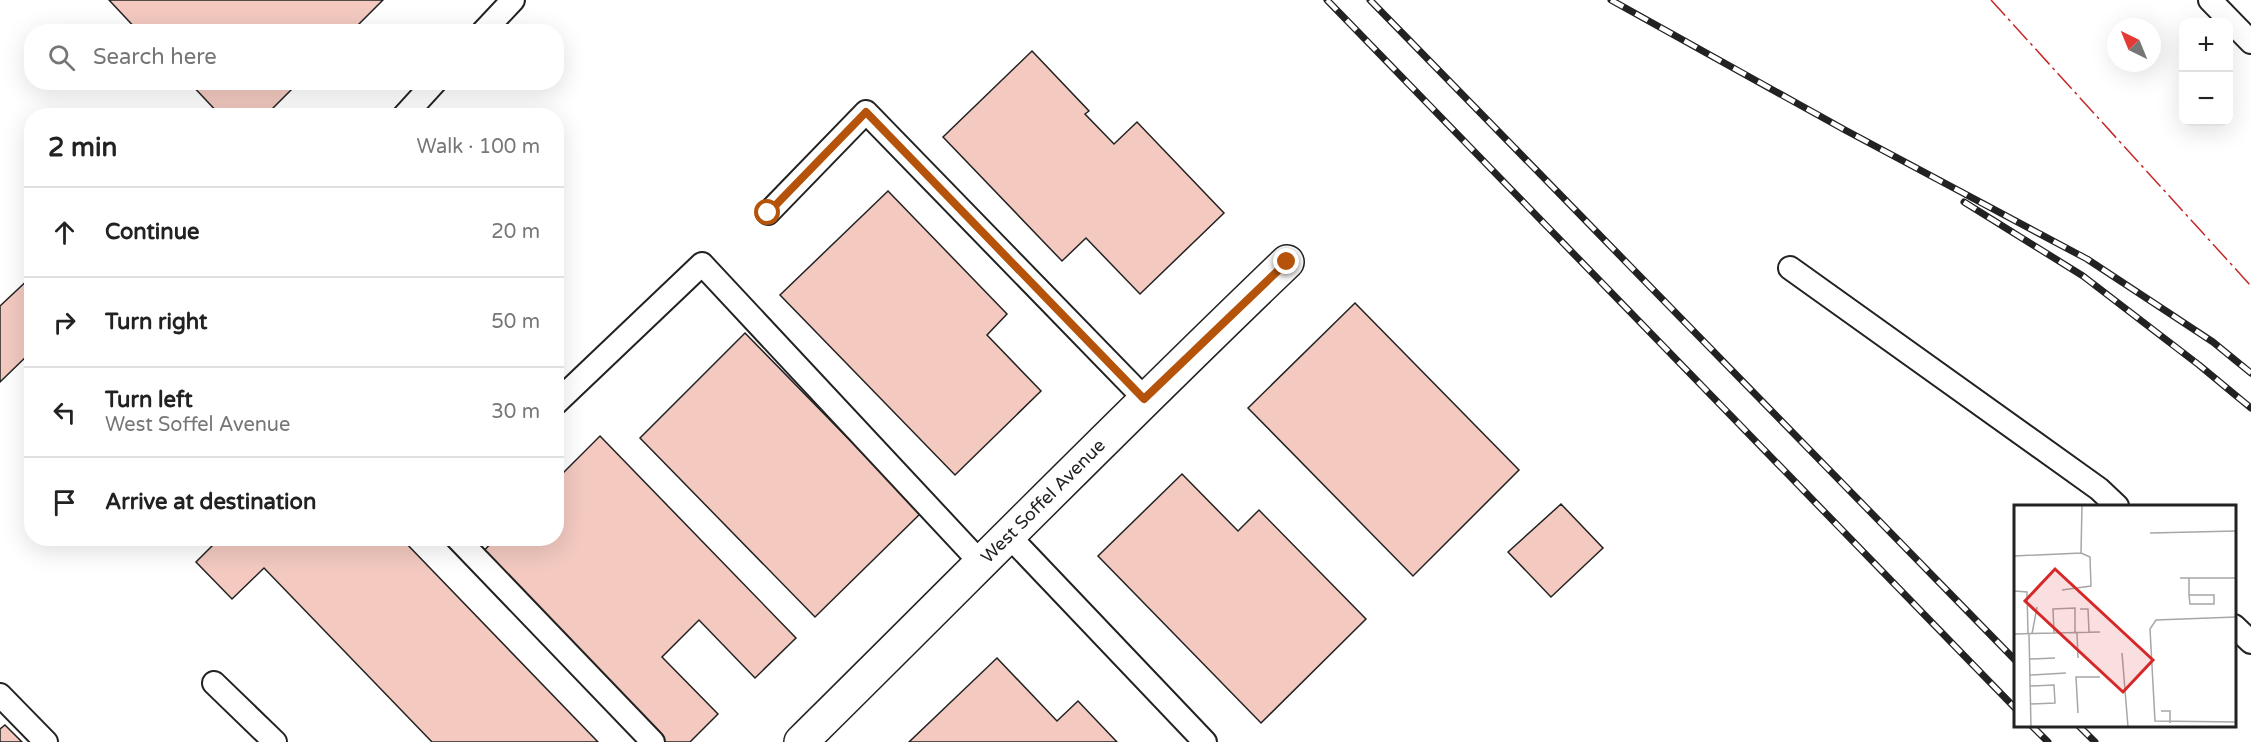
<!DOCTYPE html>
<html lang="en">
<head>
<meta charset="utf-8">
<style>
  body { margin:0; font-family:"Varela Round",sans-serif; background:#f2f2f2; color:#222 }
  .controls { position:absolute; right:18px; top:18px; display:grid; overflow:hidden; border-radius:12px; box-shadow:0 6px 24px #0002 }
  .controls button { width:54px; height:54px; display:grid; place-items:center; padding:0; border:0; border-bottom:2px solid #e0e0e0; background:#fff; color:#222; font:30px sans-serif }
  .compass { position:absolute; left:2107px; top:18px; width:54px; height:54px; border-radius:50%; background:#fff; box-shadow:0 6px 24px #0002; rotate:317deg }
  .stop { position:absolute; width:18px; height:18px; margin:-14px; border:4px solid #b45309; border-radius:50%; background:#fff }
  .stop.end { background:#b45309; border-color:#fff; box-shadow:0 2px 6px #0008 }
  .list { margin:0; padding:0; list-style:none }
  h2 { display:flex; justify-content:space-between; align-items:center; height:78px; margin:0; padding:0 24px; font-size:26px }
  h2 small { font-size:20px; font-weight:400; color:#767676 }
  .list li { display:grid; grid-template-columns:39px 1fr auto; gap:18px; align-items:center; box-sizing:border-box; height:90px; padding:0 24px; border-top:2px solid #e0e0e0 }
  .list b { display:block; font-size:22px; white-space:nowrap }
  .list p { margin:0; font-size:20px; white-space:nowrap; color:#767676 }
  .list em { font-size:20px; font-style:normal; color:#767676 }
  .icon { flex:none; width:33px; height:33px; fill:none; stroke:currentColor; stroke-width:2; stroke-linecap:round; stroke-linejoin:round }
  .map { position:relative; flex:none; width:2251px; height:742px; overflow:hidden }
  .search { position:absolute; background:#fff; box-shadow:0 6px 24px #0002; left:24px; top:24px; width:540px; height:66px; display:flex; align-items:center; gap:15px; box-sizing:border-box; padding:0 21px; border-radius:24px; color:#767676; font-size:22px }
  .panel { position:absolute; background:#fff; box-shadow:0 6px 24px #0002; left:24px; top:108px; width:540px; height:438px; border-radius:24px }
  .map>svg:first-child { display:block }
  .building { fill:#f3c9c0; stroke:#222; stroke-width:1.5 }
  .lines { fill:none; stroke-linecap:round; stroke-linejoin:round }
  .lane-casing { stroke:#222; stroke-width:26 }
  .street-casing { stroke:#222; stroke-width:36 }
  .lane { stroke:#fff; stroke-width:22 }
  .street { stroke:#fff; stroke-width:33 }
  .rail-casing { stroke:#222; stroke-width:7 }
  .rail { stroke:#fff; stroke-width:4.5; stroke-dasharray:14; stroke-linecap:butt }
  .power { stroke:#c62828; stroke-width:1.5; stroke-dasharray:21 4.5 3 4.5; stroke-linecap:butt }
  .route { stroke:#b45309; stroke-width:8 }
  .labels { text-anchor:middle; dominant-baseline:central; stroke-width:4.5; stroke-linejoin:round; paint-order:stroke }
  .street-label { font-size:18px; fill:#222; stroke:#fff }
  .inset-road { fill:none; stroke:#a7a7a7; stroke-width:1.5 }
  .view { fill:#d62828; fill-opacity:0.15; stroke:#d62828; stroke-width:3 }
  .inset-edge { fill:none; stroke:#222; stroke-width:3 }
</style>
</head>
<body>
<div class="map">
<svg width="2251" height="742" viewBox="0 0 2251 742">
  <rect width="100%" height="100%" fill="#fff"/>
  <g class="building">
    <path d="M109,0H383L351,32H139Z"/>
    <path d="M1032,51L1089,111L1085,114L1114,144L1137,122L1224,213L1140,294L1086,238L1062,261L943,137Z"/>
    <path d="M189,82H299L265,116H221Z"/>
    <path d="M888,191L1007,314L987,335L1041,391L955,475L780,295Z"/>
    <path d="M32,276V351L0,382V306Z"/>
    <path d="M1355,303L1519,470L1413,576L1248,408Z"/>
    <path d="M745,333L921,513L815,617L640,438Z"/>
    <path d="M600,436L796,638L755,678L699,620L662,657L718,714L690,742H661L479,556L496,538H556V480Z"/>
    <path d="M1182,474L1238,531L1259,510L1366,619L1261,723L1098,556Z"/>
    <path d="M1561,504L1603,548L1551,597L1508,552Z"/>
    <path d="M220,538H401L598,742H432L264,568L232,599L196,562Z"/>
    <path d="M997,658L1057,721L1078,701L1117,742H909Z"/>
    <path d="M5,725L22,742H0V729Z"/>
  </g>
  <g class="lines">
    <defs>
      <g id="lane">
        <path d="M2210,0L2251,42"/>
        <path d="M483,32L513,0"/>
        <path d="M404,116L435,82"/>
        <path d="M768,213L866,112L1144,398"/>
        <path d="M1790,268L2099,489L2117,506"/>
        <path d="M556,403L702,264L981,563"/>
        <path d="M1009,536L1205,742"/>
        <path d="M457,538L653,742"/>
        <path d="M2234,626L2251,642"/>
        <path d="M214,683L275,742"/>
        <path d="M0,695L46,742"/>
      </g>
      <path id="street" d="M801,742C963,582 1123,419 1287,262"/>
    </defs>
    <use href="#lane" class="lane-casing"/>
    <use href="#street" class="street-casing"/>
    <use href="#lane" class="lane"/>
    <use href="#street" class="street"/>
    <defs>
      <g id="rail">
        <path d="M1327,0L2016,709"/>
        <path d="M1370,0L2016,661"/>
        <path d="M1611,0L1845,130L2087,259L2213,342L2251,373"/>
        <path d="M1964,202L2083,276L2199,365L2251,408"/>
        <path d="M2032,726L2048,742"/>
        <path d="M2079,726L2095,742"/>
      </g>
    </defs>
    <use href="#rail" class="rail-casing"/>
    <use href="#rail" class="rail"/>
    <path class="power" d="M1991,0L2251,286"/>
  </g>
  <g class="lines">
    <path class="route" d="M768,213L866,112L1144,399L1287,262"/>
  </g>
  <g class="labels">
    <g class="street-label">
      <text transform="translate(1043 501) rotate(-45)">West Soffel Avenue</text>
    </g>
  </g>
  <g transform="translate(2014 505)">
    <rect width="222" height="222" fill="#fff"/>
    <path class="inset-road" d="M136,28L222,26M0,51L67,48L68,0M166,73H222M175,73V90L176,99H200V90H175M48,85L77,81L76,52L67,48M0,86L13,87L14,129M66,104H74L75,127M222,112L142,115L136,124L141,216L222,217M40,128L39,104L61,103V128M63,128L64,153M0,129L86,127M15,129L17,222M18,129L23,102M108,148L114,222M16,154L41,153M16,170L52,168M16,181L40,180L41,198L16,199M147,206H156V218M64,208L62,172H86"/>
    <path class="view" d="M41,64L139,155L109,187L11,96Z"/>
    <rect width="222" height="222" class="inset-edge"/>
  </g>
</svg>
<div class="controls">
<button>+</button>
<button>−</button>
</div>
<svg class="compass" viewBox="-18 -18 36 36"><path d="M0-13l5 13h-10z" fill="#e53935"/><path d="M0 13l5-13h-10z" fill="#767676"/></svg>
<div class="stop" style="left:768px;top:213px"></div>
<div class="stop end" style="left:1287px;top:262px"></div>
<div class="search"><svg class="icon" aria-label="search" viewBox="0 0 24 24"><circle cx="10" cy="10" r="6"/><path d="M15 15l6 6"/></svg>Search here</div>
<section class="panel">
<h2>2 min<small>Walk · 100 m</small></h2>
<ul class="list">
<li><svg class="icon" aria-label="ahead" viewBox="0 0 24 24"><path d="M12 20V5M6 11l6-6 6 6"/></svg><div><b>Continue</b></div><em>20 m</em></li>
<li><svg class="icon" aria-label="right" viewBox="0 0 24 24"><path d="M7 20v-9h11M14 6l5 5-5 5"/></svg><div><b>Turn right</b></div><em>50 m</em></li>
<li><svg class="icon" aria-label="left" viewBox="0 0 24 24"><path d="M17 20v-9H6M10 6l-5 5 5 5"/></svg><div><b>Turn left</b><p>West Soffel Avenue</p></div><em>30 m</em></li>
<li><svg class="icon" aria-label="arrive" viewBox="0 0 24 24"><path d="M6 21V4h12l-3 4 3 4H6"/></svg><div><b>Arrive at destination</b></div></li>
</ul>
</section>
</div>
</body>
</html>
